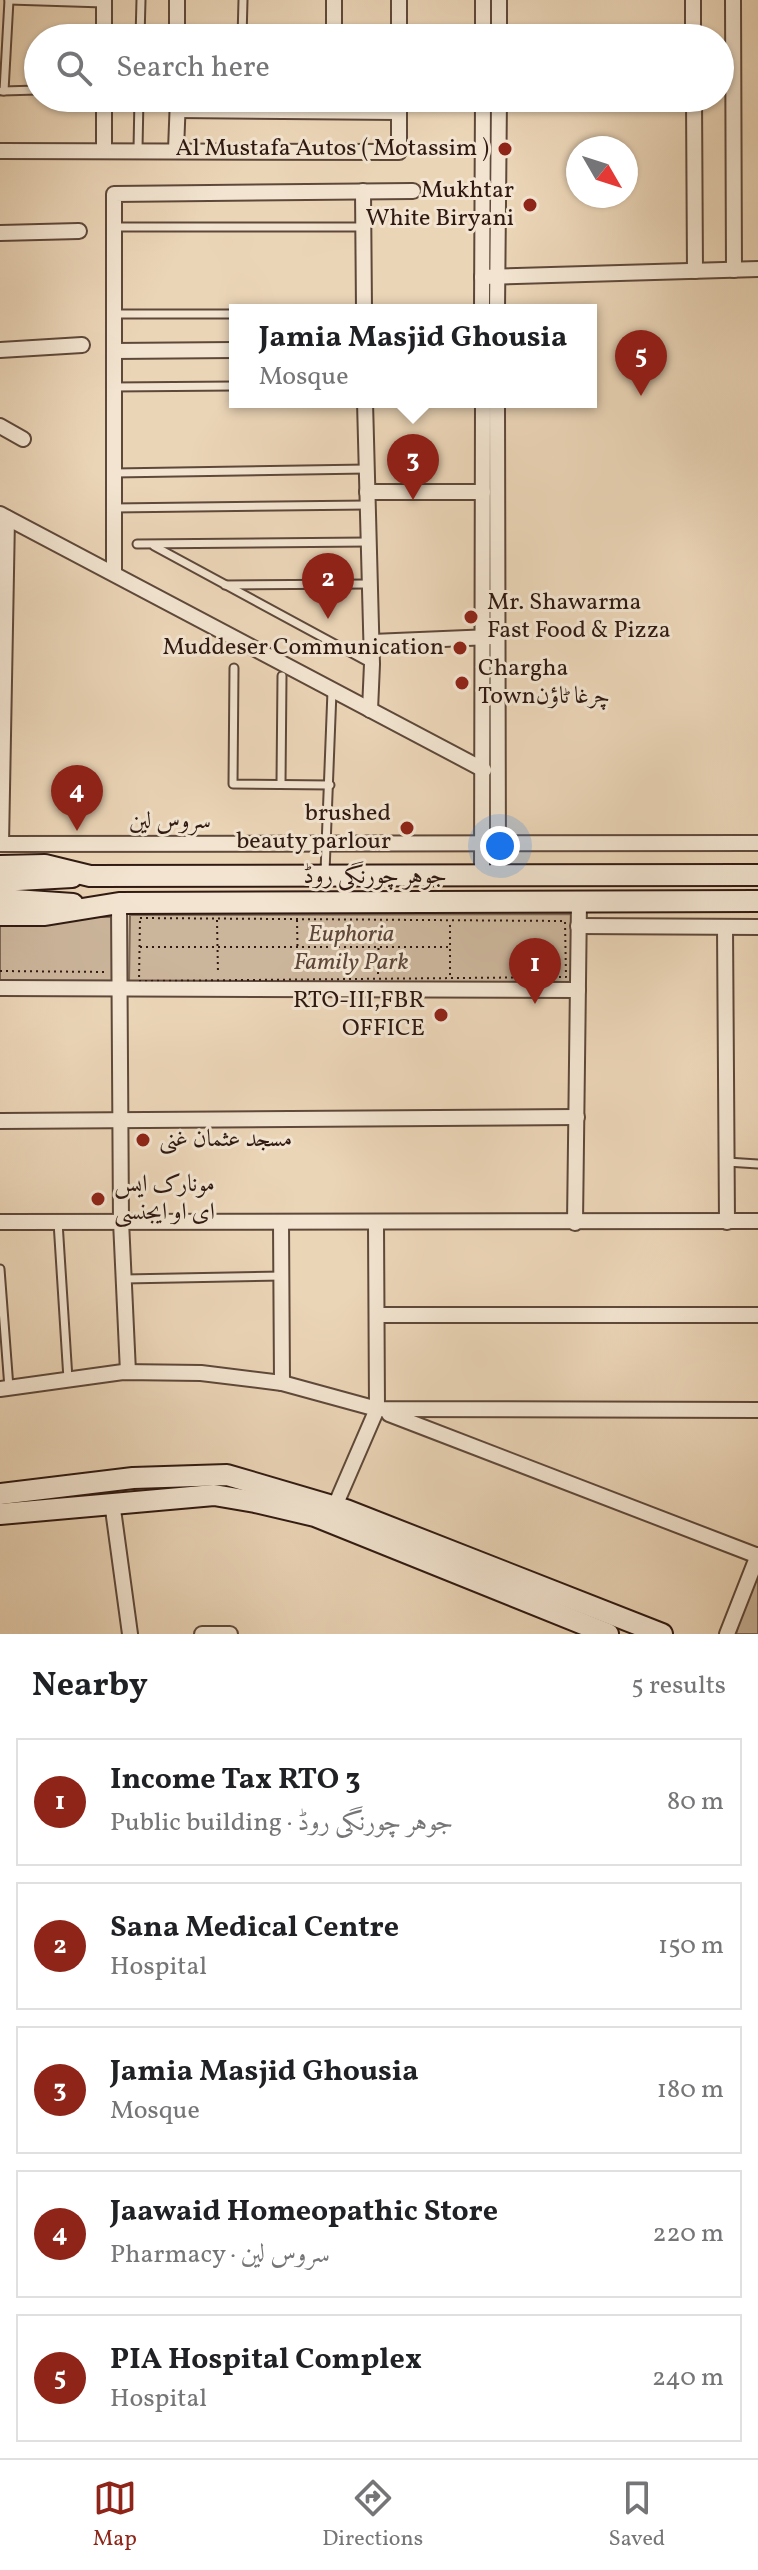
<!DOCTYPE html>
<html lang="en">
<head>
<meta charset="utf-8">
<style>
  body { margin:0; font-family:Vollkorn,Amiri,serif; background:#f6f6f6; color:#202124 }
  .compass { position:absolute; left:566px; top:136px; width:72px; height:72px; border-radius:50%; background:#fff; box-shadow:0 2px 6px #0004; rotate:129deg }
  .you { position:absolute; left:500px; top:846px; width:28px; height:28px; margin:-20px; border:6px solid #fff; border-radius:50%; background:#1a73e8; box-shadow:0 0 0 12px #1a73e833 }
  .badge { display:grid; place-items:center; width:52px; height:52px; border-radius:50%; background:#8f2418; color:#fff; font-size:26px; font-weight:700 }
  .pin { position:absolute; translate:-50% -66px; filter:drop-shadow(0 2px 4px #0008) }
  .pin::after { content:''; position:absolute; top:42px; width:28px; height:24px; background:inherit; clip-path:polygon(0 0,100% 0,50% 100%) }
  .popup { position:absolute; left:229px; top:304px; width:368px; height:104px; box-sizing:border-box; display:grid; place-content:center; border-radius:0px; background:#fff; filter:drop-shadow(0 2px 6px #0005); font-size:26px; white-space:nowrap; color:#757577 }
  .popup b { font-size:30px; color:#202124 }
  .popup::after { content:''; position:absolute; left:50%; top:100%; margin-left:-16px; border:16px solid transparent; border-top-color:#fff }
  .list { margin:0; padding:0; list-style:none }
  h2 { display:flex; justify-content:space-between; align-items:center; height:104px; margin:0; padding:0 32px; font-size:34px }
  h2 small { font-size:26px; font-weight:400; color:#757577 }
  .list li { display:grid; grid-template-columns:52px 1fr auto; gap:24px; align-items:center; box-sizing:border-box; height:128px; margin:0 16px 16px; padding:0 16px; border:2px solid #e0e0e0; border-radius:0px }
  .list b { display:block; font-size:30px; white-space:nowrap }
  .list p { margin:0; font-size:26px; white-space:nowrap; color:#757577 }
  .list em { font-size:26px; font-style:normal; color:#757577 }
  .icon { flex:none; width:44px; height:44px; fill:none; stroke:currentColor; stroke-width:2; stroke-linecap:round; stroke-linejoin:round }
  .map { position:relative; flex:none; width:758px; height:1634px; overflow:hidden }
  .search { position:absolute; background:#fff; box-shadow:0 2px 6px #0004; left:24px; right:24px; top:24px; height:88px; display:flex; align-items:center; gap:20px; box-sizing:border-box; padding:0 28px; border-radius:44px; color:#757577; font-size:30px }
  .sheet { height:824px; background:#fff }
  nav { display:flex; justify-content:space-around; align-items:center; box-sizing:border-box; height:112px; border-top:2px solid #e0e0e0; background:#fff; font-size:22px; color:#757577 }
  nav a { display:grid; justify-items:center; gap:4px }
  nav .on { color:#8f2418 }
  .map>svg:first-child { display:block }
  .green { fill:#cbb59b; stroke:#7d6756; stroke-width:2 }
  .lines { fill:none; stroke-linecap:round; stroke-linejoin:round }
  .lane-casing { stroke:#5e483a; stroke-width:11 }
  .street-casing { stroke:#5e483a; stroke-width:18 }
  .secondary-casing { stroke:#2f1911; stroke-width:24 }
  .path { stroke:#2f1911; stroke-width:2; stroke-dasharray:2 4; stroke-linecap:butt }
  .lane { stroke:#f2e4d0; stroke-width:7 }
  .street { stroke:#f2e4d0; stroke-width:14 }
  .secondary { stroke:#f2e4d0; stroke-width:20 }
  .poi-dot { fill:#8f2418; stroke:#f2e4d0; stroke-width:3 }
  .labels { text-anchor:middle; dominant-baseline:central; stroke-width:6; stroke-linejoin:round; paint-order:stroke }
  .poi-label { font-size:24px; fill:#2f1911; stroke:#f2e4d0; text-anchor:end }
  .street-label { font-size:24px; fill:#2f1911; stroke:#f2e4d0 }
  .park-label { font-size:24px; font-style:italic; fill:#5e483a; stroke:#f2e4d0 }
</style>
</head>
<body>
<div class="map">
<svg width="758" height="1634" viewBox="0 0 758 1634">
  <rect width="100%" height="100%" fill="#ebd5b7"/>
  <filter id="stains"><feTurbulence type="fractalNoise" baseFrequency=".0025" numOctaves="4"/><feColorMatrix values="0 0 0 0 .2 0 0 0 0 .09 0 0 0 0 .02 0 0 0 .5 -.17"/></filter>
  <radialGradient id="worn" r=".72"><stop offset=".6" stop-color="#630" stop-opacity="0"/><stop offset="1" stop-color="#630" stop-opacity=".3"/></radialGradient>
  <g class="green">
    <path d="M573,914L571,983L129,984L130,915Z"/>
    <path d="M0,917H113V982L0,983Z"/>
    <path d="M758,1553V1634H736Z"/>
  </g>
  <g class="lines">
    <defs>
      <g id="lane">
        <path d="M9,0L104,3"/>
        <path d="M242,31L334,34"/>
        <path d="M140,38L141,0"/>
        <path d="M242,38L243,0"/>
        <path d="M2,91L38,90"/>
        <path d="M4,91L9,0"/>
        <path d="M138,149L139,98"/>
        <path d="M114,227H363"/>
        <path d="M113,314H235"/>
        <path d="M113,387L235,386"/>
        <path d="M114,473L367,469"/>
        <path d="M113,508L367,505"/>
        <path d="M137,544L368,542"/>
        <path d="M154,546L370,663"/>
        <path d="M225,585L368,584"/>
        <path d="M234,668L233,784L330,785"/>
        <path d="M281,783L282,676"/>
        <path d="M325,872L332,691"/>
        <path d="M727,1162L758,1164"/>
        <path d="M58,1222L68,1379"/>
        <path d="M0,1269L9,1388"/>
        <path d="M124,1279L282,1276"/>
      </g>
      <g id="street">
        <path d="M104,0V38"/>
        <path d="M177,0V38"/>
        <path d="M399,0V38"/>
        <path d="M693,0V38"/>
        <path d="M733,0L734,270"/>
        <path d="M334,38V0"/>
        <path d="M483,38V0"/>
        <path d="M499,38V0"/>
        <path d="M104,98V149"/>
        <path d="M694,98L695,271"/>
        <path d="M178,110L399,112"/>
        <path d="M176,150L178,98"/>
        <path d="M0,151L399,152V98"/>
        <path d="M363,191L364,310"/>
        <path d="M0,233L79,231"/>
        <path d="M482,277L758,269"/>
        <path d="M482,310L483,98"/>
        <path d="M497,310L499,98"/>
        <path d="M0,350L82,345"/>
        <path d="M114,351L235,350"/>
        <path d="M365,402L372,664L370,710"/>
        <path d="M497,402L498,874"/>
        <path d="M0,426L23,439"/>
        <path d="M367,492H483"/>
        <path d="M0,514L484,770"/>
        <path d="M114,573V194L413,191"/>
        <path d="M372,642L491,637"/>
        <path d="M0,844L758,843"/>
        <path d="M1,844L7,518"/>
        <path d="M482,874L483,402"/>
        <path d="M119,903L121,1221L128,1372"/>
        <path d="M578,926L758,927"/>
        <path d="M725,927L727,1222"/>
        <path d="M0,988L578,990"/>
        <path d="M0,1121L577,1117"/>
        <path d="M0,1222L758,1221"/>
        <path d="M281,1222L282,1383"/>
        <path d="M575,1223L579,902"/>
        <path d="M377,1315H758"/>
        <path d="M0,1389L123,1372L201,1373L282,1383L377,1409L758,1410"/>
        <path d="M389,1414L758,1556"/>
        <path d="M112,1502L130,1634"/>
        <path d="M335,1506L377,1409L376,1224"/>
        <path d="M202,1634H230"/>
        <path d="M727,1634L758,1555"/>
      </g>
      <g id="secondary">
        <path d="M0,866L45,865L90,876L758,875"/>
        <path d="M0,881L72,877"/>
        <path d="M0,899L73,904"/>
        <path d="M0,915H45L119,903L758,901"/>
        <path d="M0,1494L133,1478L227,1475L346,1510L662,1634"/>
        <path d="M0,1514L214,1495L255,1502L315,1516L608,1634"/>
      </g>
    </defs>
    <use href="#lane" class="lane-casing"/>
    <use href="#street" class="street-casing"/>
    <use href="#secondary" class="secondary-casing"/>
    <g class="path">
      <path d="M140,918L565,921L566,977L139,981Z"/>
      <path d="M217,920L218,974"/>
      <path d="M297,920L298,974"/>
      <path d="M140,947H450"/>
      <path d="M0,971L107,972"/>
      <path d="M378,974L379,921"/>
      <path d="M450,975V921"/>
    </g>
    <use href="#lane" class="lane"/>
    <use href="#street" class="street"/>
    <use href="#secondary" class="secondary"/>
  </g>
  <g class="poi-dot">
    <circle cx="505" cy="149" r="8"/>
    <circle cx="530" cy="205" r="8"/>
    <circle cx="471" cy="617" r="8"/>
    <circle cx="460" cy="648" r="8"/>
    <circle cx="462" cy="683" r="8"/>
    <circle cx="407" cy="828" r="8"/>
    <circle cx="441" cy="1015" r="8"/>
    <circle cx="143" cy="1140" r="8"/>
    <circle cx="98" cy="1199" r="8"/>
  </g>
  <g class="labels">
    <g class="poi-label">
      <text x="489" y="149">Al Mustafa Autos ( Motassim )</text>
      <text x="514" y="191">Mukhtar<tspan x="514" dy="28">White Biryani</tspan></text>
      <text x="487" y="603" text-anchor="start">Mr. Shawarma<tspan x="487" dy="28">Fast Food &amp; Pizza</tspan></text>
      <text x="444" y="648">Muddeser Communication</text>
      <text x="478" y="669" text-anchor="start">Chargha<tspan x="478" dy="28">Townچرغا ٹاؤن</tspan></text>
      <text x="391" y="814">brushed<tspan x="391" dy="28">beauty parlour</tspan></text>
      <text x="425" y="1001">RTO-III,FBR<tspan x="425" dy="28">OFFICE</tspan></text>
      <text x="159" y="1140" text-anchor="start">مسجد عثمان غنی</text>
      <text x="114" y="1185" text-anchor="start">مونارک ایس<tspan x="114" dy="28">ای او ایجنسی</tspan></text>
    </g>
    <g class="street-label">
      <text x="170" y="822">سروس لین</text>
      <text x="375" y="877">جوہر چورنگی روڈ</text>
    </g>
    <g class="park-label">
      <text x="351" y="935">Euphoria<tspan x="351" dy="28">Family Park</tspan></text>
    </g>
  </g>
  <rect width="100%" height="100%" filter="url(#stains)"/>
  <rect width="100%" height="100%" fill="url(#worn)"/>
</svg>
<svg class="compass" viewBox="-18 -18 36 36"><path d="M0-13l5 13h-10z" fill="#e53935"/><path d="M0 13l5-13h-10z" fill="#757577"/></svg>
<div class="you"></div>
<div class="pin badge" style="left:535px;top:1004px">1</div>
<div class="pin badge" style="left:328px;top:619px">2</div>
<div class="pin badge" style="left:413px;top:500px">3</div>
<div class="popup"><b>Jamia Masjid Ghousia</b>Mosque</div>
<div class="pin badge" style="left:77px;top:831px">4</div>
<div class="pin badge" style="left:641px;top:396px">5</div>
<div class="search"><svg class="icon" aria-label="search" viewBox="0 0 24 24"><circle cx="10" cy="10" r="6"/><path d="M15 15l6 6"/></svg>Search here</div>
</div>
<section class="sheet">
<h2>Nearby<small>5 results</small></h2>
<ul class="list">
<li><span class="badge">1</span><div><b>Income Tax RTO 3</b><p>Public building · جوہر چورنگی روڈ</p></div><em>80 m</em></li>
<li><span class="badge">2</span><div><b>Sana Medical Centre</b><p>Hospital</p></div><em>150 m</em></li>
<li><span class="badge">3</span><div><b>Jamia Masjid Ghousia</b><p>Mosque</p></div><em>180 m</em></li>
<li><span class="badge">4</span><div><b>Jaawaid Homeopathic Store</b><p>Pharmacy · سروس لین</p></div><em>220 m</em></li>
<li><span class="badge">5</span><div><b>PIA Hospital Complex</b><p>Hospital</p></div><em>240 m</em></li>
</ul>
</section>
<nav>
<a class="on"><svg class="icon" aria-label="map" viewBox="0 0 24 24"><path d="M3 6l6-2 6 2 6-2v14l-6 2-6-2-6 2zM9 4v14M15 6v14"/></svg>Map</a>
<a><svg class="icon" aria-label="directions" viewBox="0 0 24 24"><path d="M12 3l9 9-9 9-9-9zM9 14v-3h6M13 9l2 2-2 2"/></svg>Directions</a>
<a><svg class="icon" aria-label="saved" viewBox="0 0 24 24"><path d="M7 4h10v16l-5-4-5 4z"/></svg>Saved</a>
</nav>
</body>
</html>
